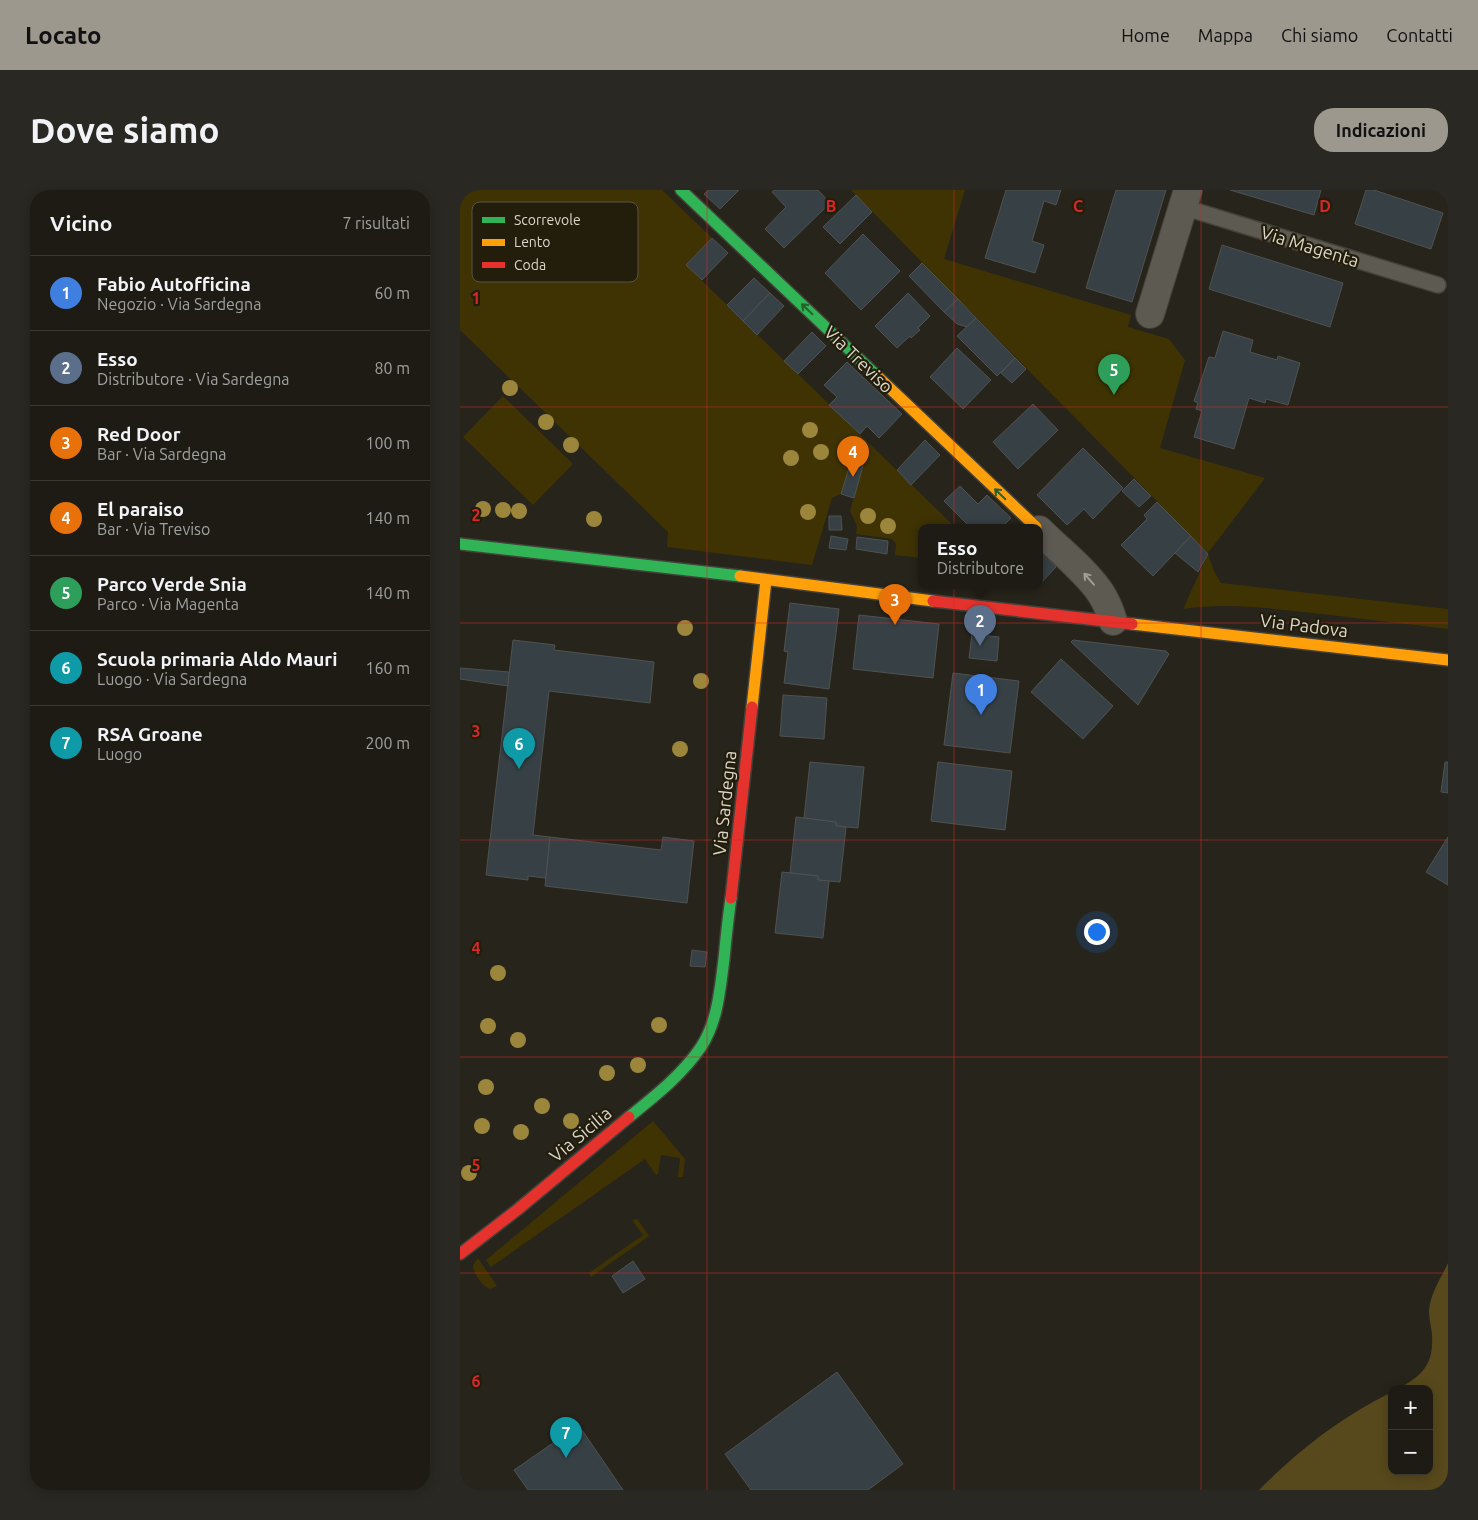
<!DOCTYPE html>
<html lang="it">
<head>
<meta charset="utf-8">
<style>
  body { margin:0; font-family:Ubuntu,sans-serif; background:#2a2822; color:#f1f3f6 }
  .controls { position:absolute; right:15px; bottom:15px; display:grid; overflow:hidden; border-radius:10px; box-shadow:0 2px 12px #0003 }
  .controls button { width:45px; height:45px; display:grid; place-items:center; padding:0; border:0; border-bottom:1px solid #3b3934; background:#1d1b14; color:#f1f3f6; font:25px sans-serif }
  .you { position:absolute; left:636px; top:741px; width:18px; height:18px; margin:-12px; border:4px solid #fff; border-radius:50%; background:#1a73e8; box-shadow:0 0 0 8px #1a73e833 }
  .badge { display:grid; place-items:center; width:32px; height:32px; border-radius:50%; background:#9c988e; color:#fff; font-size:16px; font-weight:700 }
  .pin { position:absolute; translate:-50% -41px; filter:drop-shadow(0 1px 2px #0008) }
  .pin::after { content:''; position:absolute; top:26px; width:18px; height:15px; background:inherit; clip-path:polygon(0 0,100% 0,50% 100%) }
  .popup { position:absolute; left:458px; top:334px; width:125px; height:65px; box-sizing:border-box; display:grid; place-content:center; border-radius:10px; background:#1d1b14; filter:drop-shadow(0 1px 4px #0005); font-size:16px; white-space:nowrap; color:#a0a1a0 }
  .popup b { font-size:19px; color:#f1f3f6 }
  .popup::after { content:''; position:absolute; left:50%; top:100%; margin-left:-10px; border:10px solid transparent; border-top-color:#1d1b14 }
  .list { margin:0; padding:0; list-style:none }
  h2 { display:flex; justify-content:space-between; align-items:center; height:65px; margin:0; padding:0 20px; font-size:21px }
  h2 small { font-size:16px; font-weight:400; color:#a0a1a0 }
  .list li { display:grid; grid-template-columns:32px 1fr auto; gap:15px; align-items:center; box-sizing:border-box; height:75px; padding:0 20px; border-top:1px solid #3b3934 }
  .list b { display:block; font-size:19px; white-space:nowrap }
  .list p { margin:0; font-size:16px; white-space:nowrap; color:#a0a1a0 }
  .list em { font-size:16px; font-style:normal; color:#a0a1a0 }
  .map { position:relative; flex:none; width:988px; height:1300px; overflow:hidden; border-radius:20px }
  header { display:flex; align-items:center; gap:30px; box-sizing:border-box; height:70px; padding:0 25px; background:#9c988e; color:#111 }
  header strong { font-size:24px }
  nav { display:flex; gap:28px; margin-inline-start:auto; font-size:18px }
  .intro { display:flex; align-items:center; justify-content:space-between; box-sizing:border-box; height:120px; padding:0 30px }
  h1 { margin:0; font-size:35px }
  .button { padding:12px 22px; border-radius:20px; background:#9c988e; color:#111; font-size:18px; font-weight:700 }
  main { display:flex; gap:30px; padding:0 30px }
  aside { flex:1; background:#1d1b14; border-radius:20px; box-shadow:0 2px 12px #0003 }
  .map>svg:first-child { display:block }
  .green { fill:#3f3304 }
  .forest { fill:#57491c }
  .building { fill:#374145; stroke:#4f5250 }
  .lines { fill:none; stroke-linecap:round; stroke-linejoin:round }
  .lane-casing { stroke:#44413a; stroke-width:18 }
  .street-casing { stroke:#44413a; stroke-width:30 }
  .fast-casing { stroke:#44413a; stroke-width:14 }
  .slow-casing { stroke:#44413a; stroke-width:14 }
  .jam-casing { stroke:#44413a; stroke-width:14 }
  .lane { stroke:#5d5a52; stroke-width:15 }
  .street { stroke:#5d5a52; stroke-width:28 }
  .fast { stroke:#30b455; stroke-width:11 }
  .slow { stroke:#ff9f0a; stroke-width:11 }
  .jam { stroke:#e5322d; stroke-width:11 }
  .tree { fill:#9c863c }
  .oneway { stroke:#29612d }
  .oneway2 { stroke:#a29f95 }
  .grid { fill:none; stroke:#d62828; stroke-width:1; stroke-opacity:0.55 }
  .labels { text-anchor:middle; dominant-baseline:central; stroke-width:4.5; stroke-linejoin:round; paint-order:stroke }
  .street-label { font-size:18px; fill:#dbd7cc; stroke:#231d0c }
  .key { fill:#231d0c; stroke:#5a5546; stroke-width:1 }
  .key-label { font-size:14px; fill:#dbd7cc }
  .grid-label { font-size:16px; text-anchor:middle; font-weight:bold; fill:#d62828; stroke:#231d0c; stroke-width:4.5; stroke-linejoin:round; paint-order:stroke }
</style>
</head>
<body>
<header>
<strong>Locato</strong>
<nav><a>Home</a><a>Mappa</a><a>Chi siamo</a><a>Contatti</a></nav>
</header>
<div class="intro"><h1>Dove siamo</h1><a class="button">Indicazioni</a></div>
<main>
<aside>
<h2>Vicino<small>7 risultati</small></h2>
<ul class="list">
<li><span class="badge" style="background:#3f7fe0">1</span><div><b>Fabio Autofficina</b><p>Negozio · Via Sardegna</p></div><em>60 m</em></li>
<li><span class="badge" style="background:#5c6f8a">2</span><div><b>Esso</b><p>Distributore · Via Sardegna</p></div><em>80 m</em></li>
<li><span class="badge" style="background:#e8710a">3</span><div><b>Red Door</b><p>Bar · Via Sardegna</p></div><em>100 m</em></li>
<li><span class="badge" style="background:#e8710a">4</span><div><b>El paraiso</b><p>Bar · Via Treviso</p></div><em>140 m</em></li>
<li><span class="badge" style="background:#2e9e5b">5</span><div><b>Parco Verde Snia</b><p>Parco · Via Magenta</p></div><em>140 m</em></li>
<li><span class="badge" style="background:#0f9aa8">6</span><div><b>Scuola primaria Aldo Mauri</b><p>Luogo · Via Sardegna</p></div><em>160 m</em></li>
<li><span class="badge" style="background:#0f9aa8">7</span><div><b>RSA Groane</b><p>Luogo</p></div><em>200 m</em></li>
</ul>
</aside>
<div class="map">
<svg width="988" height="1300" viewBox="0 0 988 1300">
  <rect width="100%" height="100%" fill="#27241b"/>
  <g class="green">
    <path d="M0,0H202L252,48L226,75L495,337H461V368L435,365L436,354L432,349L396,344L397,336L390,321L404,272L392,268L381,304L372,308L352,375L207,357L208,342L0,140Z"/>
    <path d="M391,0H505L484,69L671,125L668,137L709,149L725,170L700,258L805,288L748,363Z"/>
    <path d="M43,206L113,274L73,315L3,247Z"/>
    <path d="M748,364L754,381L761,393L988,419V439C946,434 904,429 862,424C816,419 769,412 723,419Z"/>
    <path d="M193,931L225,969L223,987H218L220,968L201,965L198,984L196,985L185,969L31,1077L26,1070Z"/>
    <path d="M176,1029L178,1030L189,1046L131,1087L129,1083L183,1045L172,1030Z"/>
    <path d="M18,1068L37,1096L30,1099C22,1096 13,1083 13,1075Z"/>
  </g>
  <path class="forest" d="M988,1073V1300H799C840,1259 880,1228 932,1202V1281H969V1199H937C963,1186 974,1174 972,1144C971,1136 969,1128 969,1121C970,1104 981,1088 988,1073Z"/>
  <g class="building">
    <path d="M249,0H279L260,19L244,4Z"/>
    <path d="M314,0H358L370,13L324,58L305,39L326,17L312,2Z"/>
    <path d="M546,0H601L596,15L584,11L572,51L584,55L575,83L525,68Z"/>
    <path d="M656,0H706L672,112L626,98Z"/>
    <path d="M770,0H861L854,25Z"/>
    <path d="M906,0H914L983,23L971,59L895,34Z"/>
    <path d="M396,5L412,22L380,54L363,37Z"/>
    <path d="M403,44L440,81L401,120L365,83Z"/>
    <path d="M252,48L268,63L242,90L226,75Z"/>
    <path d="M762,55L883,93L870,137L749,99Z"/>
    <path d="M462,73L498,109L484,122L449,86Z"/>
    <path d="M294,88L310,103L283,131L267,115Z"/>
    <path d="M310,103L324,116L297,145L283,131Z"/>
    <path d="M448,103L470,126L458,138L460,140L451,148L450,146L437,158L415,136Z"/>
    <path d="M498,109L516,128L507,137L497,134L484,122Z"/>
    <path d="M516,128L555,168L537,186L497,146Z"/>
    <path d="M763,141L793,150L790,162L817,170L818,166L840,173L828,215L806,209L805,213L789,208L774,259L734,247L742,221L736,219L738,213L734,211L749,167L755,168Z"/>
    <path d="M352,142L366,156L338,184L324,171Z"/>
    <path d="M497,158L531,190L503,219L470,187Z"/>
    <path d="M555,168L566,179L552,193L541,183Z"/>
    <path d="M387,172L442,224L419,248L407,236L400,244L369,215L377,207L364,195Z"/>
    <path d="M573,214L598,240L558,279L533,252Z"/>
    <path d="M465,250L480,265L451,295L437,280Z"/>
    <path d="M623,258L663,298L633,329L624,319L607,335L577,305Z"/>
    <path d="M392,268L404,272L394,308L381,304Z"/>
    <path d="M674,289L691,306L679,317L662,301Z"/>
    <path d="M500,296L518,314L527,305L551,328L542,337H510L484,311Z"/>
    <path d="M697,312L731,346L693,386L661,355L687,329L684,325Z"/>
    <path d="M369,326H381L382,340H369Z"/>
    <path d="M371,346L388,349L386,360L369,358Z"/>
    <path d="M731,346L748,364L738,382L715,363Z"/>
    <path d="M397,347L428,351L427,364L396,359Z"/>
    <path d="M579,359L596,377L579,395Z"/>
    <path d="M330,413L379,419L369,499L324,493L328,462L324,461Z"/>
    <path d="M399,425L479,434L473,488L393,479Z"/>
    <path d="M512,444L539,447L537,471L509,468Z"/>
    <path d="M53,450L95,455L94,460L194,472L190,513L89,501L73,645L90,647L86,688L68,686V690L26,685Z"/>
    <path d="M613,450L706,461L709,464L678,515L611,452Z"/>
    <path d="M601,469L653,516L623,549L571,502Z"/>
    <path d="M0,478L49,482L48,496L0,489Z"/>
    <path d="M493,483L559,491L550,563L484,555Z"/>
    <path d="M323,505L367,508L364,549L320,546Z"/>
    <path d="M350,572L404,577L398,638L376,636V632L344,628Z"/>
    <path d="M478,572L552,581L545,640L471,631Z"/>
    <path d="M985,572H988V603L981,602Z"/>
    <path d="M336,627L376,632V636L386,637L380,692L358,690V686L330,683Z"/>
    <path d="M90,647L201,660L203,647L234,651L227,713L85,696Z"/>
    <path d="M988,647V695L966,682Z"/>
    <path d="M322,682L358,686V690L369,691L363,748L315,743Z"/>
    <path d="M232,760L247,762L245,777L230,776Z"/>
    <path d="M173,1071L185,1089L163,1103L152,1086Z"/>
    <path d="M377,1182L443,1274L408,1300H291L265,1264Z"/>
    <path d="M122,1240L163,1300H68L54,1280L96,1251L99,1256Z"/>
  </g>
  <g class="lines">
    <defs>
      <path id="lane" d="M723,17L978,95"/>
      <g id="street">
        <path d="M690,124L728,0"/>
        <path d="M579,340C599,360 624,379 640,402C646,411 650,421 653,431"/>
      </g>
      <g id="fast">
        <path d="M221,0L416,185"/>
        <path d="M0,354L280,386"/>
        <path d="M169,927C195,906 222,885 241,857C258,831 260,799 264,769C266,748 268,728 271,708"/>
      </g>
      <g id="slow">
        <path d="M416,185L576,337"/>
        <path d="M280,386L473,411"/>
        <path d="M672,434L988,470"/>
        <path d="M292,517L306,390"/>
      </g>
      <g id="jam">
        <path d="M473,411L672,434"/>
        <path d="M271,708L292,517"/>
        <path d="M0,1064L57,1020L169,927"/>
      </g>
    </defs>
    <use href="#lane" class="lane-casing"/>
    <use href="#street" class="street-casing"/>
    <use href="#fast" class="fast-casing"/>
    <use href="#slow" class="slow-casing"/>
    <use href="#jam" class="jam-casing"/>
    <use href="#lane" class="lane"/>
    <use href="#street" class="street"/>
    <use href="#fast" class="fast"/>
    <use href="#slow" class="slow"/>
    <use href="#jam" class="jam"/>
  </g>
  <g class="tree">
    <circle cx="50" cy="198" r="8"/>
    <circle cx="86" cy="232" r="8"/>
    <circle cx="350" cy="240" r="8"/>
    <circle cx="111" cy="255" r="8"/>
    <circle cx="361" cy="262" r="8"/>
    <circle cx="331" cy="268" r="8"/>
    <circle cx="23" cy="319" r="8"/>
    <circle cx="43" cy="320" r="8"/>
    <circle cx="59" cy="321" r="8"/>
    <circle cx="348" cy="322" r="8"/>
    <circle cx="408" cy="326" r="8"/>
    <circle cx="134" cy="329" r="8"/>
    <circle cx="428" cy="336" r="8"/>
    <circle cx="225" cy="438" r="8"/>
    <circle cx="241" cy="491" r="8"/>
    <circle cx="220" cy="559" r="8"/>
    <circle cx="38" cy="783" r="8"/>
    <circle cx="199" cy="835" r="8"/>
    <circle cx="28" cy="836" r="8"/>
    <circle cx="58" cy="850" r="8"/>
    <circle cx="178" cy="875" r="8"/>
    <circle cx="147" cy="883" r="8"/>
    <circle cx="26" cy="897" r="8"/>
    <circle cx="82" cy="916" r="8"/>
    <circle cx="111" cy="931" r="8"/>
    <circle cx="22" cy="936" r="8"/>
    <circle cx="61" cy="942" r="8"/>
    <circle cx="9" cy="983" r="8"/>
  </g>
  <defs><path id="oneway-shaft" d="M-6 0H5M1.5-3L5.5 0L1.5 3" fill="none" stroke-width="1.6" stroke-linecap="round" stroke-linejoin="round" transform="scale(1.25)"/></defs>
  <g class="oneway">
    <use href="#oneway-shaft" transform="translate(347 119) rotate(-136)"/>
    <use href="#oneway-shaft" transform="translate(540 304) rotate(-136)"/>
  </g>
  <use class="oneway2" href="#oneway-shaft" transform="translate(629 389) rotate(-131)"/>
  <path class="grid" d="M247,0V1300M494,0V1300M741,0V1300M0,217H988M0,433H988M0,650H988M0,867H988M0,1083H988"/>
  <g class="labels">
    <g class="street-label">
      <text transform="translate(850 56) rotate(17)">Via Magenta</text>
      <text transform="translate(399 169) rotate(44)">Via Treviso</text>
      <text transform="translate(844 435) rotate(7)">Via Padova</text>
      <text transform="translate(264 613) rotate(-84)">Via Sardegna</text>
      <text transform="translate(120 944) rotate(-40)">Via Sicilia</text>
    </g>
  </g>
  <rect x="12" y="12" width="166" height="80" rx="8" class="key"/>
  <rect x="22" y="27" width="23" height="6" fill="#30b455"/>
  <rect x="22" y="49" width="23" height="7" fill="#ff9f0a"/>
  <rect x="22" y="72" width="23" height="6" fill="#e5322d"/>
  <g class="key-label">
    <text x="54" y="35">Scorrevole</text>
    <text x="54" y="57">Lento</text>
    <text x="54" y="80">Coda</text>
  </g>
  <g class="grid-label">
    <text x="371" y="22">B</text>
    <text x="618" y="22">C</text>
    <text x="865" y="22">D</text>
    <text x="16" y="114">1</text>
    <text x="16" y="331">2</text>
    <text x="16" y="547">3</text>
    <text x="16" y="764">4</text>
    <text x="16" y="981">5</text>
    <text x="16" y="1197">6</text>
  </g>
</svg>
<div class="controls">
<button>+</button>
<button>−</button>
</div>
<div class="you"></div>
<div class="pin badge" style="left:521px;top:525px;background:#3f7fe0">1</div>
<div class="pin badge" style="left:520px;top:456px;background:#5c6f8a">2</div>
<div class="popup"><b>Esso</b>Distributore</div>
<div class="pin badge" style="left:435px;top:435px;background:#e8710a">3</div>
<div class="pin badge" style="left:393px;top:287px;background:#e8710a">4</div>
<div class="pin badge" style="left:654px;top:205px;background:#2e9e5b">5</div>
<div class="pin badge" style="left:59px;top:579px;background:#0f9aa8">6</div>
<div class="pin badge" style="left:106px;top:1268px;background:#0f9aa8">7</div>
</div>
</main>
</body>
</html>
